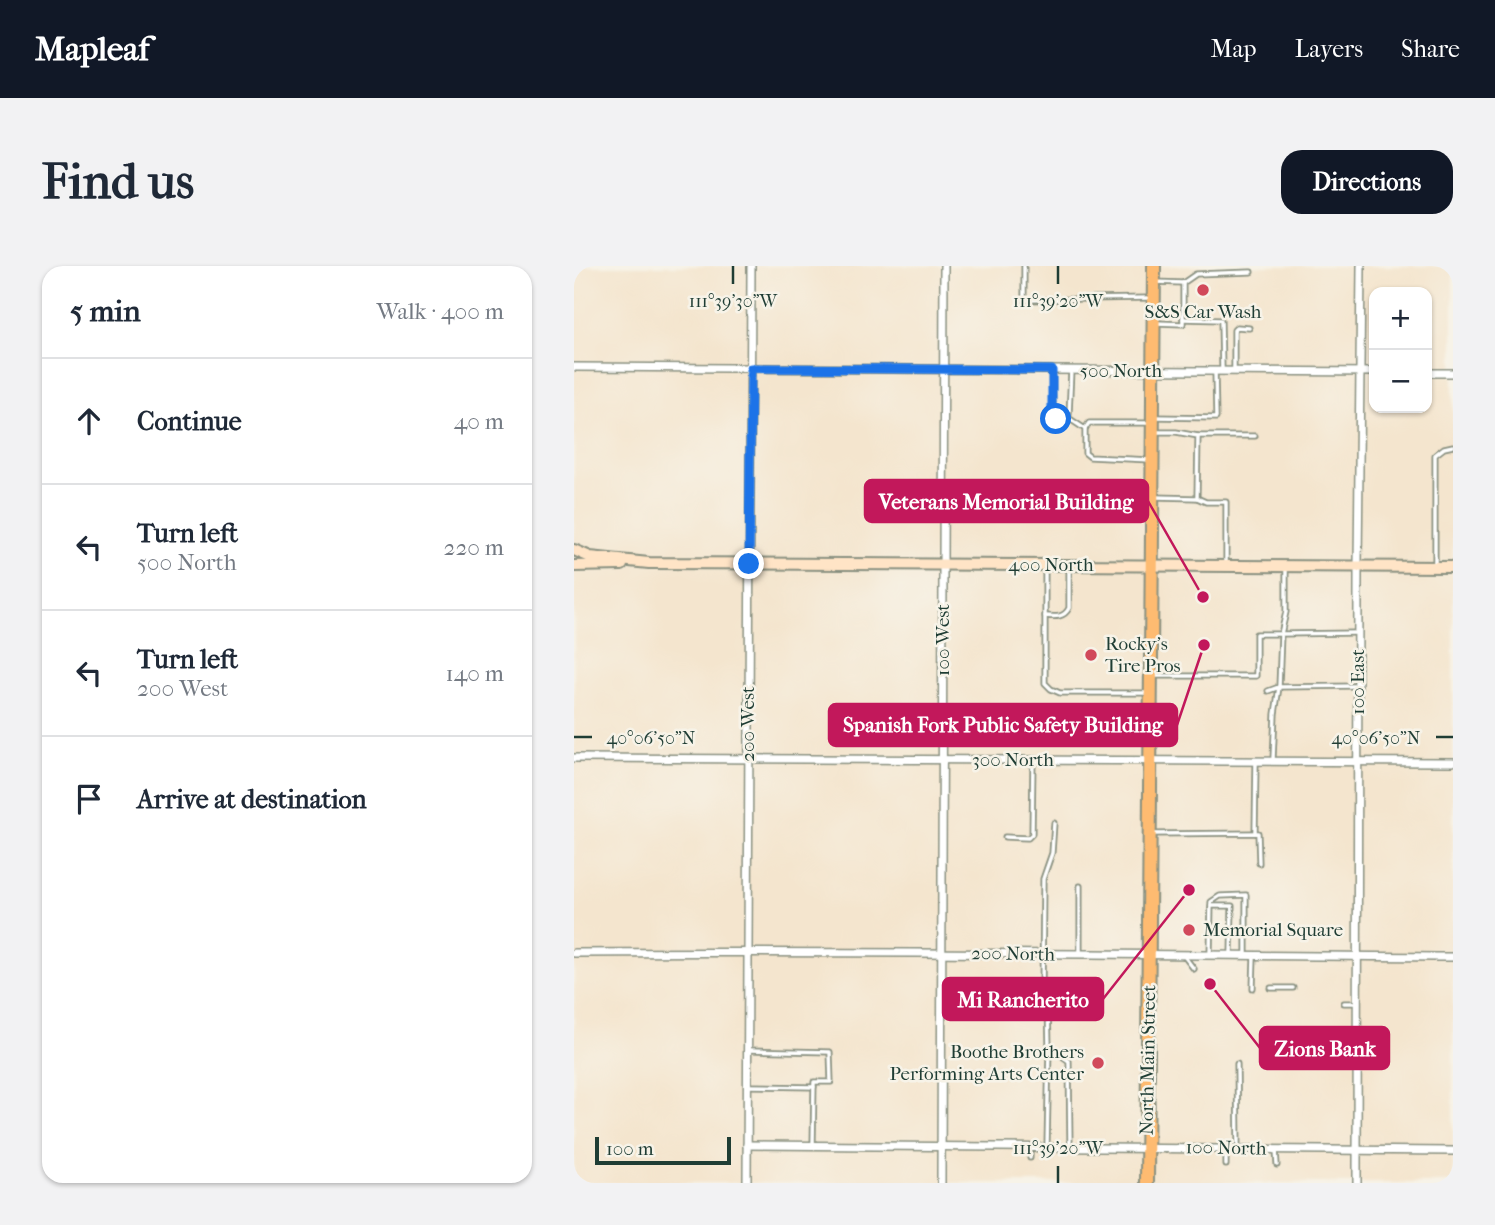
<!DOCTYPE html>
<html lang="en">
<head>
<meta charset="utf-8">
<style>
  body { margin:0; font-family:"IM FELL French Canon",serif; background:#f2f2f3; color:#1f2937 }
  .controls { position:absolute; right:21px; top:21px; display:grid; overflow:hidden; border-radius:14px; box-shadow:0 2px 5px #0004 }
  .controls button { width:63px; height:63px; display:grid; place-items:center; padding:0; border:0; border-bottom:2px solid #e0e1e3; background:#fff; color:#1f2937; font:35px sans-serif }
  .scale { position:absolute; left:21px; bottom:18px; width:136px; box-sizing:border-box; padding-left:7px; border:4px solid #1f3d34; border-top:0; font-size:19px; line-height:24px; white-space:nowrap; color:#1f3d34; -webkit-text-stroke:5px #f7f3e8; paint-order:stroke }
  .stop { position:absolute; width:21px; height:21px; margin:-16px; border:5px solid #1a73e8; border-radius:50%; background:#fff }
  .stop.end { background:#1a73e8; border-color:#fff; box-shadow:0 2px 7px #0008 }
  .list { margin:0; padding:0; list-style:none }
  h2 { display:flex; justify-content:space-between; align-items:center; height:91px; margin:0; padding:0 28px; font-size:30px }
  h2 small { font-size:23px; font-weight:400; color:#747a83 }
  .list li { display:grid; grid-template-columns:46px 1fr auto; gap:21px; align-items:center; box-sizing:border-box; height:126px; padding:0 28px; border-top:2px solid #e0e1e3 }
  .list b { display:block; font-size:26px; white-space:nowrap }
  .list p { margin:0; font-size:23px; white-space:nowrap; color:#747a83 }
  .list em { font-size:23px; font-style:normal; color:#747a83 }
  .icon { flex:none; width:38px; height:38px; fill:none; stroke:currentColor; stroke-width:2; stroke-linecap:round; stroke-linejoin:round }
  .map { position:relative; flex:none; width:879px; height:917px; overflow:hidden; border-radius:21px }
  header { display:flex; align-items:center; gap:42px; box-sizing:border-box; height:98px; padding:0 35px; background:#111827; color:#fff }
  header strong { font-size:33px }
  nav { display:flex; gap:38px; margin-inline-start:auto; font-size:24px }
  .intro { display:flex; align-items:center; justify-content:space-between; box-sizing:border-box; height:168px; padding:0 42px }
  h1 { margin:0; font-size:49px }
  .button { padding:18px 32px; border-radius:21px; background:#111827; color:#fff; font-size:24px; font-weight:700 }
  main { display:flex; gap:42px; padding:0 42px }
  aside { flex:1; background:#fff; border-radius:21px; box-shadow:0 2px 5px #0004 }
  .map>svg:first-child { display:block }
  .lines { fill:none; stroke-linecap:round; stroke-linejoin:round }
  .lane-casing { stroke:#8a9181; stroke-width:7 }
  .street-casing { stroke:#8a9181; stroke-width:10 }
  .secondary-casing { stroke:#8a9181; stroke-width:14 }
  .primary-casing { stroke:#8a9181; stroke-width:16 }
  .lane { stroke:#fff; stroke-width:3.5 }
  .street { stroke:#fff; stroke-width:7 }
  .secondary { stroke:#ffe4c6; stroke-width:10 }
  .primary { stroke:#febb71; stroke-width:12 }
  .route { stroke:#1a73e8; stroke-width:9 }
  .ticks { fill:none; stroke:#1f3d34; stroke-width:2.5 }
  .poi-dot { fill:#d1495b; stroke:#f7f3e8; stroke-width:2.5 }
  .labels { text-anchor:middle; dominant-baseline:central; stroke-width:5; stroke-linejoin:round; paint-order:stroke }
  .poi-label { font-size:19px; fill:#1f3d34; stroke:#f7f3e8; text-anchor:start }
  .street-label { font-size:19px; fill:#1f3d34; stroke:#f7f3e8 }
  .ticks-label { font-size:18px; text-anchor:middle; fill:#1f3d34; stroke:#f7f3e8; stroke-width:5; stroke-linejoin:round; paint-order:stroke }
  .leader { fill:none; stroke:#c2185b; stroke-width:2.5 }
  .callout-dot { fill:#c2185b; stroke:#f7f3e8; stroke-width:2.5 }
  .callout { fill:#c2185b; stroke:#c2185b; stroke-width:2.5 }
  .callout-label { font-size:21px; text-anchor:middle; font-weight:bold; fill:#fff }
</style>
</head>
<body>
<header>
<strong>Mapleaf</strong>
<nav><a>Map</a><a>Layers</a><a>Share</a></nav>
</header>
<div class="intro"><h1>Find us</h1><a class="button">Directions</a></div>
<main>
<aside>
<h2>5 min<small>Walk · 400 m</small></h2>
<ul class="list">
<li><svg class="icon" aria-label="ahead" viewBox="0 0 24 24"><path d="M12 20V5M6 11l6-6 6 6"/></svg><div><b>Continue</b></div><em>40 m</em></li>
<li><svg class="icon" aria-label="left" viewBox="0 0 24 24"><path d="M17 20v-9H6M10 6l-5 5 5 5"/></svg><div><b>Turn left</b><p>500 North</p></div><em>220 m</em></li>
<li><svg class="icon" aria-label="left" viewBox="0 0 24 24"><path d="M17 20v-9H6M10 6l-5 5 5 5"/></svg><div><b>Turn left</b><p>200 West</p></div><em>140 m</em></li>
<li><svg class="icon" aria-label="arrive" viewBox="0 0 24 24"><path d="M6 21V4h12l-3 4 3 4H6"/></svg><div><b>Arrive at destination</b></div></li>
</ul>
</aside>
<div class="map">
<svg width="879" height="917" viewBox="0 0 879 917">
  <rect width="100%" height="100%" fill="#f7f3e8"/>
  <filter id="ink" filterUnits="userSpaceOnUse"><feTurbulence type="fractalNoise" baseFrequency=".0143" numOctaves="2"/><feDisplacementMap in="SourceGraphic" scale="14" xChannelSelector="R" yChannelSelector="G"/><feConvolveMatrix kernelMatrix="1 2 1 2 8 2 1 2 1" color-interpolation-filters="sRGB"/></filter>
  <filter id="wash" filterUnits="userSpaceOnUse"><feTurbulence type="fractalNoise" baseFrequency=".00686" numOctaves="4" result="noise"/><feDisplacementMap in="SourceGraphic" scale="28" xChannelSelector="R" yChannelSelector="G"/><feGaussianBlur stdDeviation="1.57" result="paint"/><feColorMatrix in="noise" values="0 0 0 0 0 0 0 0 0 0 0 0 0 0 0 0 0 1.4 0 .05"/><feComposite in="paint" operator="in"/></filter>
  <g filter="url(#wash)">
    <rect width="100%" height="100%" fill="#f4e5ce"/>
  </g>
  <g filter="url(#ink)">
    <g class="lines">
      <defs>
        <g id="lane">
          <path d="M450,0V34L575,32"/>
          <path d="M581,16L609,17L622,8L677,6"/>
          <path d="M609,53L647,54L648,104"/>
          <path d="M582,57L609,58V17"/>
          <path d="M478,104L479,149L482,153H492L495,149L497,104"/>
          <path d="M660,105V64L663,61L675,62"/>
          <path d="M493,151L511,163"/>
          <path d="M581,151L642,152L641,105"/>
          <path d="M583,166H602L624,170L623,232L632,236H652V298"/>
          <path d="M624,170H681"/>
          <path d="M576,194L516,191L511,187V163L515,157H577"/>
          <path d="M581,231L623,232"/>
          <path d="M861,299V189L870,182L879,180"/>
          <path d="M471,301V417L477,423L486,427H574"/>
          <path d="M471,350C481,351 490,352 495,342V303"/>
          <path d="M581,410H682V368H707L712,346V302"/>
          <path d="M782,420L705,421L707,368L783,367"/>
          <path d="M694,425L705,421L701,448L699,493"/>
          <path d="M480,557L478,587L469,613L468,728L474,739L475,781L495,795L496,880"/>
          <path d="M681,567L682,496"/>
          <path d="M577,568L684,567L685,597"/>
          <path d="M431,571L454,572L458,568L459,494"/>
          <path d="M637,640H658L657,688"/>
          <path d="M506,688V620"/>
          <path d="M610,690L620,703"/>
          <path d="M636,690L637,636L646,630L672,629V688"/>
          <path d="M679,722L680,690"/>
          <path d="M697,722H719"/>
          <path d="M770,737H782"/>
          <path d="M415,738L474,739"/>
          <path d="M174,784L256,786L257,816H240L239,879"/>
          <path d="M663,798L664,882"/>
          <path d="M174,820L240,821"/>
          <path d="M473,880L475,781"/>
          <path d="M456,882V892"/>
          <path d="M702,884L703,899"/>
          <path d="M652,899V884"/>
        </g>
        <g id="street">
          <path d="M0,101L800,106"/>
          <path d="M853,107H879"/>
          <path d="M0,492L879,496"/>
          <path d="M0,687C293,685 586,689 879,691"/>
          <path d="M173,879L879,885"/>
          <path d="M173,917L177,0"/>
          <path d="M367,917L370,0"/>
          <path d="M783,917L784,301L787,0"/>
        </g>
        <g id="secondary">
          <path d="M0,284L16,291L75,297L879,301"/>
          <path d="M0,300L48,299"/>
        </g>
        <path id="primary" d="M573,917L580,0"/>
      </defs>
      <use href="#lane" class="lane-casing"/>
      <use href="#street" class="street-casing"/>
      <use href="#secondary" class="secondary-casing"/>
      <use href="#primary" class="primary-casing"/>
      <use href="#lane" class="lane"/>
      <use href="#street" class="street"/>
      <use href="#secondary" class="secondary"/>
      <use href="#primary" class="primary"/>
    </g>
  </g>
  <g class="lines" filter="url(#ink)">
    <path class="route" d="M175,298L177,102L478,104V149L482,153"/>
  </g>
  <path class="ticks" d="M159,0V18M484,0V18M0,471H18M862,471H879M484,900V917"/>
  <g class="poi-dot">
    <circle cx="629" cy="24" r="7"/>
    <circle cx="517" cy="389" r="7"/>
    <circle cx="615" cy="664" r="7"/>
    <circle cx="524" cy="797" r="7"/>
  </g>
  <g class="labels">
    <g class="poi-label">
      <text x="629" y="46" text-anchor="middle">S&amp;S Car Wash</text>
      <text x="531" y="378">Rocky's<tspan x="531" dy="22">Tire Pros</tspan></text>
      <text x="629" y="664">Memorial Square</text>
      <text x="510" y="786" text-anchor="end">Boothe Brothers<tspan x="510" dy="22">Performing Arts Center</tspan></text>
    </g>
    <g class="street-label">
      <text x="547" y="105">500 North</text>
      <text x="477" y="299">400 North</text>
      <text transform="translate(369 374) rotate(-90)">100 West</text>
      <text transform="translate(784 416) rotate(-90)">100 East</text>
      <text transform="translate(174 458) rotate(-90)">200 West</text>
      <text x="439" y="494">300 North</text>
      <text transform="translate(439 688) rotate(1)">200 North</text>
      <text transform="translate(574 794) rotate(-89)">North Main Street</text>
      <text transform="translate(652 882) rotate(1)">100 North</text>
    </g>
  </g>
  <g class="ticks-label">
    <text x="159" y="41">111°39'30"W</text>
    <text x="484" y="41">111°39'20"W</text>
    <text x="77" y="478">40°06'50"N</text>
    <text x="802" y="478">40°06'50"N</text>
    <text x="484" y="888">111°39'20"W</text>
  </g>
  <path class="leader" d="M629 331L574 235M630 379L603 459M615 624L529 733M636 718L686 782"/>
  <g class="callout-dot">
    <circle cx="629" cy="331" r="7"/>
    <circle cx="630" cy="379" r="7"/>
    <circle cx="615" cy="624" r="7"/>
    <circle cx="636" cy="718" r="7"/>
  </g>
  <g class="callout">
    <rect x="291" y="214" width="283" height="42" rx="7"/>
    <rect x="255" y="438" width="348" height="42" rx="7"/>
    <rect x="369" y="712" width="160" height="42" rx="7"/>
    <rect x="686" y="761" width="129" height="42" rx="7"/>
  </g>
  <g class="callout-label">
    <text x="432" y="243">Veterans Memorial Building</text>
    <text x="429" y="466">Spanish Fork Public Safety Building</text>
    <text x="449" y="741">Mi Rancherito</text>
    <text x="751" y="790">Zions Bank</text>
  </g>
</svg>
<div class="controls">
<button>+</button>
<button>−</button>
</div>
<div class="scale">100 m</div>
<div class="stop" style="left:482px;top:153px"></div>
<div class="stop end" style="left:175px;top:298px"></div>
</div>
</main>
</body>
</html>
